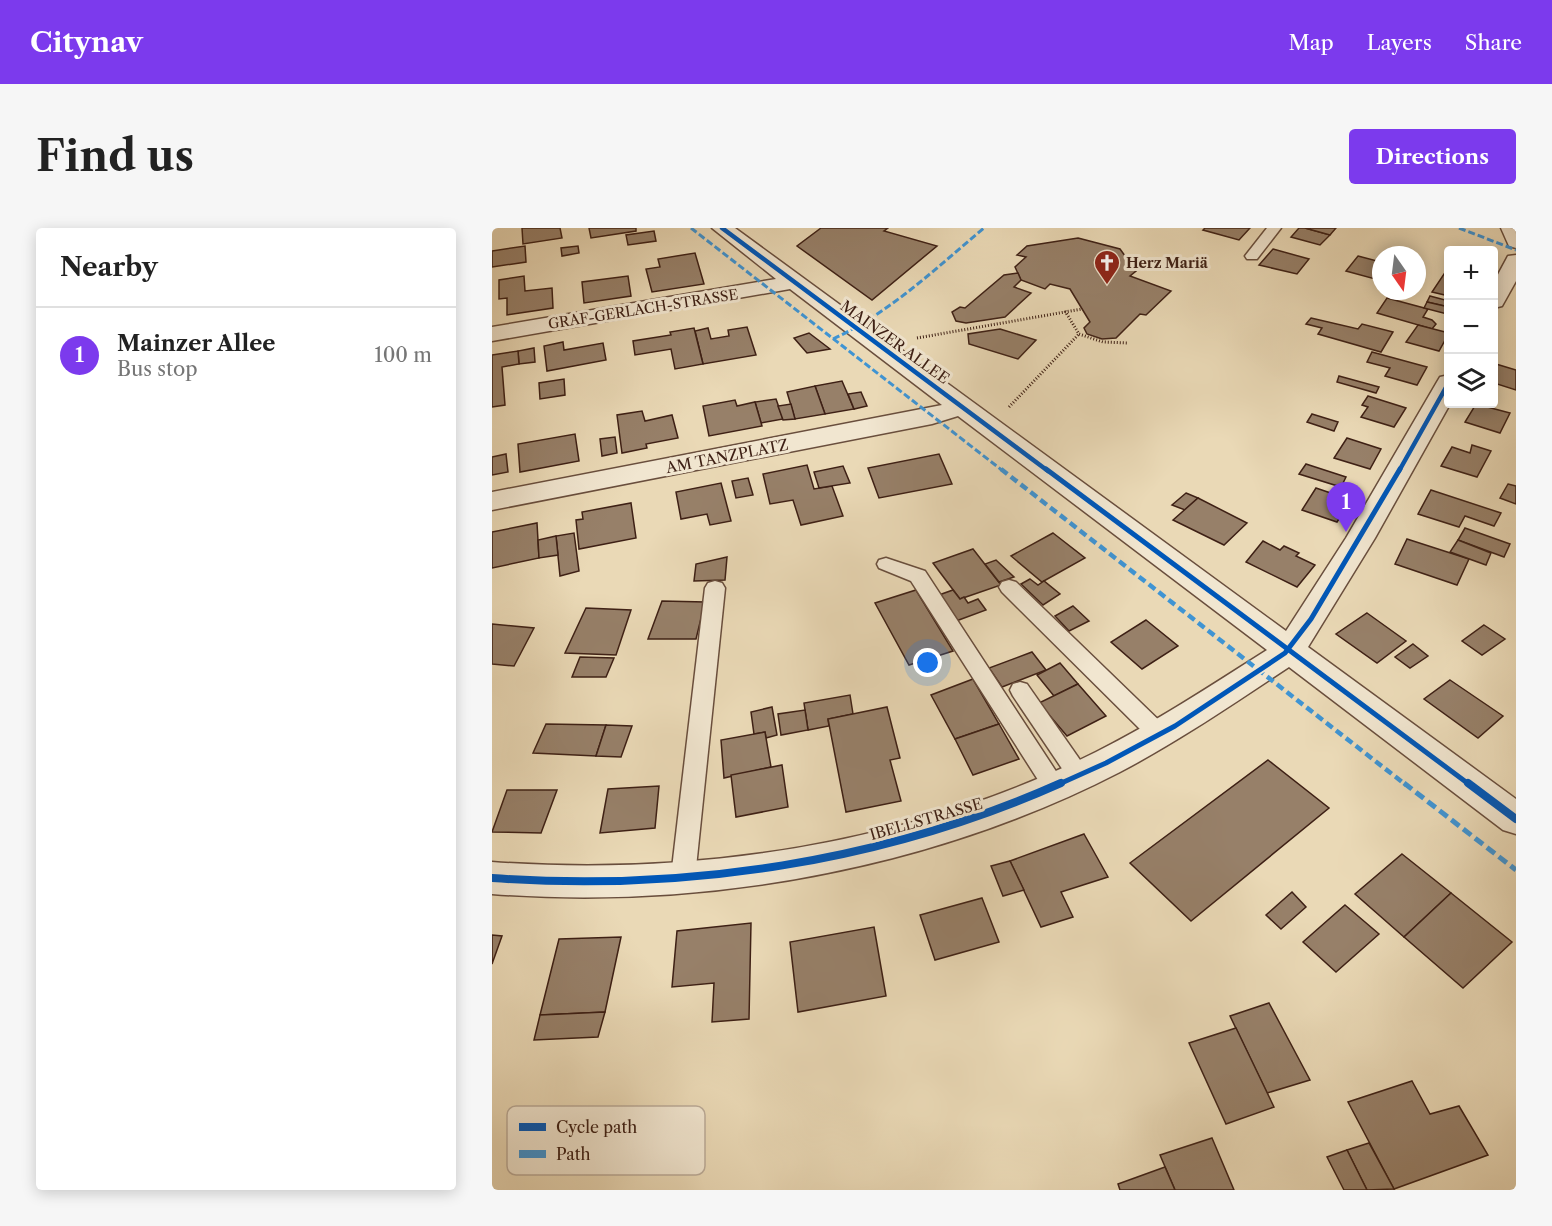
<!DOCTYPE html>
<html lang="en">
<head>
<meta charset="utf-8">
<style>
  body { margin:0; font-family:"Libre Caslon Text",serif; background:#f6f6f6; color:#222 }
  .controls { position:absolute; right:18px; top:18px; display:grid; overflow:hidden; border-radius:6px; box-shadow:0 3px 15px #0003 }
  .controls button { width:54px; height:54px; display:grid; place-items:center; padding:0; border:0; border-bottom:2px solid #e0e0e0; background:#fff; color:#222; font:30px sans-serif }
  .compass { position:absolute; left:880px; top:18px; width:54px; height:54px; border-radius:50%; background:#fff; box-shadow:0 3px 15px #0003; rotate:166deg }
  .you { position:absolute; left:436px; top:435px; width:21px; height:21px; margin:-15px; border:4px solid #fff; border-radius:50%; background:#1a73e8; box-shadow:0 0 0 9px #1a73e833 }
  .badge { display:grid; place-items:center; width:39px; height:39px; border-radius:50%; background:#7c3aed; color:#fff; font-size:20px; font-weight:700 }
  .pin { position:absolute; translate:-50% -50px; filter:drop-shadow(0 2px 3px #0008) }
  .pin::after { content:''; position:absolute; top:32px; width:21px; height:18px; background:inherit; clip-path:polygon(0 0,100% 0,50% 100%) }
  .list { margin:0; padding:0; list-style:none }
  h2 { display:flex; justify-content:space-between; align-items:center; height:78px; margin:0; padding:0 24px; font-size:26px }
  h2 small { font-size:20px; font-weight:400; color:#767676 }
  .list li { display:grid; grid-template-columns:39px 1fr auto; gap:18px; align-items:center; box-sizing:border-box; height:96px; padding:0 24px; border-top:2px solid #e0e0e0 }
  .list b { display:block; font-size:22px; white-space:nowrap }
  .list p { margin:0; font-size:20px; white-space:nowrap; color:#767676 }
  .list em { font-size:20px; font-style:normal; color:#767676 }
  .icon { flex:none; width:33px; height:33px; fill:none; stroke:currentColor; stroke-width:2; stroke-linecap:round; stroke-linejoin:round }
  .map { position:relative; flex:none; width:1024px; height:962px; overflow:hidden; border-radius:6px }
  header { display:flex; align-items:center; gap:36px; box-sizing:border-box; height:84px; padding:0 30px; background:#7c3aed; color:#fff }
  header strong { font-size:28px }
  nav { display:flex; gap:33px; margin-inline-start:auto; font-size:21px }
  .intro { display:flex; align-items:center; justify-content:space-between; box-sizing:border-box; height:144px; padding:0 36px }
  h1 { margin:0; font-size:42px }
  .button { padding:15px 27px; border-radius:6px; background:#7c3aed; color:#fff; font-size:21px; font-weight:700 }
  main { display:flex; gap:36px; padding:0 36px }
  aside { flex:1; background:#fff; border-radius:6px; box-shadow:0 3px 15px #0003 }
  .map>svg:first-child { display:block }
  .building { fill:#978069; stroke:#3e2015; stroke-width:1.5 }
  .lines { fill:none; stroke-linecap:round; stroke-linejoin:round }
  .lane-casing { stroke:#694e3d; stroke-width:3 }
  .street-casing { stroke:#694e3d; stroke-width:3 }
  .path { stroke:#3e2015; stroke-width:3; stroke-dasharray:1 2; stroke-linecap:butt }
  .lane { fill:#f1e6d0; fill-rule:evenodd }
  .street { fill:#f1e6d0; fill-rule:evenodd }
  .quiet-far2 { stroke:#3f94d3; stroke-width:3; stroke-dasharray:7 3; stroke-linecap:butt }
  .quiet-far1 { stroke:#3f94d3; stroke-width:4.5; stroke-dasharray:8 4.5; stroke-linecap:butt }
  .quiet { stroke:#3f94d3; stroke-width:5; stroke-dasharray:10 5; stroke-linecap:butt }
  .cycleway-far2-casing { stroke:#f1e6d0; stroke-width:8 }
  .cycleway-far1-casing { stroke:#f1e6d0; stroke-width:9 }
  .cycleway-casing { stroke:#f1e6d0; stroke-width:11 }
  .cycleway-far2 { stroke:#0057b8; stroke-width:4.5 }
  .cycleway-far1 { stroke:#0057b8; stroke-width:5 }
  .cycleway { stroke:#0057b8; stroke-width:8 }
  .labels { text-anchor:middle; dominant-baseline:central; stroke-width:6; stroke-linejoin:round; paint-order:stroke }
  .far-poi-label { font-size:14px; font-weight:bold; fill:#3e2015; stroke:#f1e6d0; text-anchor:start }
  .far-street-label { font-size:14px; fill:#3e2015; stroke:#f1e6d0 }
  .street-label { font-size:15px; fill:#3e2015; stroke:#f1e6d0 }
  .key { fill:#f1e6d0; stroke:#bbab98; stroke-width:1.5 }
  .key-label { font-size:16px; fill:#3e2015 }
</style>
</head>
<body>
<header>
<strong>Citynav</strong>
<nav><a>Map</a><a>Layers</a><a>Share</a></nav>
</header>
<div class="intro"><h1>Find us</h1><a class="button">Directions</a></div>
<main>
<aside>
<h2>Nearby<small></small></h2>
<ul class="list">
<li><span class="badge">1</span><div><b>Mainzer Allee</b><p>Bus stop</p></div><em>100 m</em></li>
</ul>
</aside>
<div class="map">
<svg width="1024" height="962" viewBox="0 0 1024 962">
  <rect width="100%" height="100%" fill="#ead9b6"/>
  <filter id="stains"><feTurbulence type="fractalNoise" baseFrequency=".00333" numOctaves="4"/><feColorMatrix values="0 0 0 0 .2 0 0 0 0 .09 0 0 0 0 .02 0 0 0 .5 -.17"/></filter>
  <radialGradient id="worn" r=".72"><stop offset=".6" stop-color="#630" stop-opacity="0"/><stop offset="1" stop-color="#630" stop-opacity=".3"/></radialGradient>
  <g class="building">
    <path d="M30,0H68L70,10L31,16Z"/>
    <path d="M97,0H144V3L99,10Z"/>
    <path d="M329,0H396L392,3L445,18L380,72L305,18Z"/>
    <path d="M713,0H758L747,12L711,2Z"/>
    <path d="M807,0H813L838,7L828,17L799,9Z"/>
    <path d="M813,0H844L838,7Z"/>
    <path d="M162,3L164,13L136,17L134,7Z"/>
    <path d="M586,10L628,21L644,43L638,48L679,63L654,87L648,86L624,110L610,111L595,106L592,100L598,94L578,61L558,56L553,61L529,52L523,39L534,29L525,27L535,18Z"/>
    <path d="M33,18L34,34L0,39V23Z"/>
    <path d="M86,18L87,25L70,28L69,20Z"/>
    <path d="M781,21L817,31L805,46L767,37Z"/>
    <path d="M203,25L212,56L160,64L154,41L168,39L166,31Z"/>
    <path d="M866,28L889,34V41L883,51L854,43Z"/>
    <path d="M956,40L957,68L940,64Z"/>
    <path d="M526,45L529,52L522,59L539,65L513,89L474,95L464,93L460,84L468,79L473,80L512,47Z"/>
    <path d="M32,48L33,63L60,60L61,80L15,87V70L7,71V52Z"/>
    <path d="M136,48L139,68L92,75L90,54Z"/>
    <path d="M938,68L957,73V79L935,74Z"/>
    <path d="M895,70L936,81L931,89L940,92L944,96L940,101L885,85Z"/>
    <path d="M935,74L957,79V84L955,86L932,80Z"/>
    <path d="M819,90L866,101L870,96L901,104L889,124L826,106L830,100L814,96Z"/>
    <path d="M926,97L957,105L947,123L914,114Z"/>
    <path d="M255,99L264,127L211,136L203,103L216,100L219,111L237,108L236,102Z"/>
    <path d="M202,100L211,136L183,141L179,121L143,127L141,113L179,107L178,104Z"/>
    <path d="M508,101L544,112L526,131L477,116L476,106Z"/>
    <path d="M317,105L338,121L315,125L302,110Z"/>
    <path d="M71,114L72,122L111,115L114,132L55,143L52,118Z"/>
    <path d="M42,120L43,134L27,136L26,123Z"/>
    <path d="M26,123L27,136L10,139L13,177L0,179V127Z"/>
    <path d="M880,124L935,139L925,157L893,148L898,140L875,134Z"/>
    <path d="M1004,136L1024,142V162L1002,155V141Z"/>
    <path d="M847,148L887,159L884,165L845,154Z"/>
    <path d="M72,151L73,167L48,171L47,155Z"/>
    <path d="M350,153L362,181L333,186L323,158Z"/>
    <path d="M323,158L333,186L303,191L295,164Z"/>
    <path d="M369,164L375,178L362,181L356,166Z"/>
    <path d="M876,168L914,180L902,199L869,189L876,179L870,177Z"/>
    <path d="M284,171L291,191L269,195L263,174Z"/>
    <path d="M243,172L245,178L263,174L270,198L217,208L211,178Z"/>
    <path d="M299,176L303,191L291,192L286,178Z"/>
    <path d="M984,176L1018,185L1008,205L973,194Z"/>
    <path d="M150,183L153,193L180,187L186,210L154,216L155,220L130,225L125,187Z"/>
    <path d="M820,186L846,194L842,203L815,194Z"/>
    <path d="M83,206L87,233L28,244L26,216Z"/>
    <path d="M123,209L125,225L110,228L108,211Z"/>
    <path d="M855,210L889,221L878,241L842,230Z"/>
    <path d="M980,217L999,223L985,249L949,238L960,219L978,225Z"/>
    <path d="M14,226L16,244L0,247V229Z"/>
    <path d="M447,226L460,256L387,270L376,240Z"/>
    <path d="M814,236L854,249L849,259L807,246Z"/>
    <path d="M315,237L322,261L340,258L351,288L309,297L301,272L278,276L271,246Z"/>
    <path d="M351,238L358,255L327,260L322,244Z"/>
    <path d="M256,250L261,267L244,270L240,253Z"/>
    <path d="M229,255L239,293L218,297L215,286L189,291L184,264Z"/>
    <path d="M1016,256L1024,258V276L1008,270Z"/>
    <path d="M824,260L859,272L845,294L810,282Z"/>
    <path d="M939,262L1009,285L1002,298L973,288L967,299L926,286Z"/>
    <path d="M694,265L706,270L693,282L680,277Z"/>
    <path d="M706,270L755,295L732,317L681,292Z"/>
    <path d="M139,275L144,310L87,321L84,292L91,291L90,284Z"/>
    <path d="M45,295L47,330L0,340V304Z"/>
    <path d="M973,300L1018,316L1012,329L966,312Z"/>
    <path d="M82,305L87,343L68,348L64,308Z"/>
    <path d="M561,305L593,330L550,354L519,328Z"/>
    <path d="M64,308L66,327L47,330L46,312Z"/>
    <path d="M915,311L977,331L965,357L903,336Z"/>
    <path d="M966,312L999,325L994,337L958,324Z"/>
    <path d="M771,313L788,322L792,318L807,325L804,328L823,337L805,359L754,334Z"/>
    <path d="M481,321L509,357L468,371L441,335Z"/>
    <path d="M235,329L233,352L202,353L204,336Z"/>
    <path d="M504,332L522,349L507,354L493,336Z"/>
    <path d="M538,351L546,357L552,353L568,366L551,377L529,356Z"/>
    <path d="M424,362L461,423L417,437L383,375Z"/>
    <path d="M461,362L468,371L472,369L476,375L486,371L494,382L464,393L447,367Z"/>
    <path d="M170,373L213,374L204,411H156Z"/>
    <path d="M581,378L597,393L577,403L563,388Z"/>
    <path d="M94,380L139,382L124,427L73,425Z"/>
    <path d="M875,385L914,413L885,435L844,406Z"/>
    <path d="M654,392L686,418L650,441L619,414Z"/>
    <path d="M0,396L42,400L22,438L0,436Z"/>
    <path d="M992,397L1013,411L990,427L970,413Z"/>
    <path d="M921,416L936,428L918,440L903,429Z"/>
    <path d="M540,424L554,442L510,459L497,440Z"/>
    <path d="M88,429L122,430L114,449H80Z"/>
    <path d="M568,435L586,456L562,468L545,447Z"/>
    <path d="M481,451L507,496L463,511L439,467Z"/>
    <path d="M958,452L1011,488L986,510L932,471Z"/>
    <path d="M586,456L614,488L575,508L547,475Z"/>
    <path d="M358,467L361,486L336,491L337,498L316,502L312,475Z"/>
    <path d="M280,479L285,507L274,510L273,504L262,506L259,484Z"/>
    <path d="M395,479L408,530L398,532L409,573L354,584L336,491Z"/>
    <path d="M313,482L316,502L289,507L286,486Z"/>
    <path d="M54,496L114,497L104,528L41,525Z"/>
    <path d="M507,496L527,531L481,547L463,511Z"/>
    <path d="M114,497L140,498L129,529L104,528Z"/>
    <path d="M273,504L279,539L232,550L229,512Z"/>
    <path d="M776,532L837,580L699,693L638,635Z"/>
    <path d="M290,537L296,579L244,589L239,547Z"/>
    <path d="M167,558L163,600L108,605L116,561Z"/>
    <path d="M15,562H65L49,605L0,604Z"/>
    <path d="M592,606L616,649L569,664L581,689L549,699L518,633Z"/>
    <path d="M910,626L959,665L912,709L863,666Z"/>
    <path d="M518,633L532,662L511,668L499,638Z"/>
    <path d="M800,664L814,679L789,701L774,687Z"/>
    <path d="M959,665L1020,714L971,760L912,709Z"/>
    <path d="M490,670L507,714L443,732L428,687Z"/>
    <path d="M853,677L887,706L844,744L811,714Z"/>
    <path d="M259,695L257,791L220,794L222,755L180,759L185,703Z"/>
    <path d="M382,699L394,768L306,784L298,714Z"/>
    <path d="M0,707L10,708L0,736Z"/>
    <path d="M129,709L113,784L48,787L67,711Z"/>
    <path d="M777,775L818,852L775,865L738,788Z"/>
    <path d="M113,784L106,809L42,812L48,787Z"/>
    <path d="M744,800L782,879L734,896L697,815Z"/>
    <path d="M920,853L938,886L967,878L996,927L902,961L856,874Z"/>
    <path d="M720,910L742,962H683L668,927Z"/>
    <path d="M877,915L902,961L875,962L855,922Z"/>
    <path d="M855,922L875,962H852L835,929Z"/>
    <path d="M673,939L683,962H628L626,956Z"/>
  </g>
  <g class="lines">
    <defs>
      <g id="lane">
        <path d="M775,0H789L765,31H755L753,28Z"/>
        <path d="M394,330L433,343L571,554L574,560L571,566L563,569L555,566L419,353L387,340L385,336L387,332Z"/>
        <path d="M517,352L524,354L676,501L679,507L676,513L668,515L660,513L510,364L507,359L510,354Z"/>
        <path d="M223,353L230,355L233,360L203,649L199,656L191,659L183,656L179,649L213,360L216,355Z"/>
        <path d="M528,454L535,456L595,542L598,548L595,554L587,557L579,554L521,468L518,462L521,456Z"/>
      </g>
      <g id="street">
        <path d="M220,0H243L794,403L854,310L945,154L948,149L957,147L958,176L883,310L816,419L1024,571V606L1011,602L797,439C741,476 687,513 628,544C438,642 212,682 0,666V634C204,649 420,616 604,524C664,494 718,458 775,422L466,188L440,196L0,282V264L450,177L298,61L0,113V99L284,51Z"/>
        <path d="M1009,0H1024V20L1017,18Z"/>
        <path d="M1024,27V53L1010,78L1002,80V54L1016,28Z"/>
      </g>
    </defs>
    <use href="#lane" class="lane-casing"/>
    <use href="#street" class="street-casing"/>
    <g class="path">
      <path d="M573,83L587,106L611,114L635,115"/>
      <path d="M425,110L590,81"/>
      <path d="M517,179L587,106"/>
    </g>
    <use href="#lane" class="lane"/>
    <use href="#street" class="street"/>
    <g class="quiet-far2">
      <path d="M199,0L511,243"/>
      <path d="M967,0L1024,22"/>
      <path d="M341,111C399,84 444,40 492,0"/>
    </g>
    <path class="quiet-far1" d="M509,241L914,557"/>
    <path class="quiet" d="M912,555L1024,642"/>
    <defs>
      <g id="cycleway-far2">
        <path d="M230,0L556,243"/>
        <path d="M907,243L957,154"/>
      </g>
      <g id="cycleway-far1">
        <path d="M554,241L978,557"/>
        <path d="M565,557L614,535L683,498L793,425L819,391L908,241"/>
      </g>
      <g id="cycleway">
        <path d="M976,555L1024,591"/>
        <path d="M0,650C193,664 392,634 569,555"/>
      </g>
    </defs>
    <use href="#cycleway-far2" class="cycleway-far2-casing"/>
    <use href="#cycleway-far1" class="cycleway-far1-casing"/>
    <use href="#cycleway" class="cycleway-casing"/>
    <use href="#cycleway-far2" class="cycleway-far2"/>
    <use href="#cycleway-far1" class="cycleway-far1"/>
    <use href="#cycleway" class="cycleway"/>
  </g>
  <defs>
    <symbol id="church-pin" viewBox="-11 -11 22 30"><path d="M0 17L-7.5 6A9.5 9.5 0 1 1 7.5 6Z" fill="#8f2418" stroke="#f1e6d0"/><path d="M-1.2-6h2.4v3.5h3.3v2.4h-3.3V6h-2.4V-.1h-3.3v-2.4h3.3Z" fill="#fff"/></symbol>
  </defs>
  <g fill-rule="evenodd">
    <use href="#church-pin" x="600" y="20" width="30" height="40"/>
  </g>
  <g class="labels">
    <g class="far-poi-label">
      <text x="634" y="35">Herz Mariä</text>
    </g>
    <g class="far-street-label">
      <text transform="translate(151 81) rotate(-9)">GRAF-GERLACH-STRASSE</text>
    </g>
    <g class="street-label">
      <text transform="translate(403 114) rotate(36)">MAINZER ALLEE</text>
      <text transform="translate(235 228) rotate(-11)">AM TANZPLATZ</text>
      <text transform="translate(434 591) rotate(-16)">IBELLSTRASSE</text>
    </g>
  </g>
  <rect x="15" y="878" width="198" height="69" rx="9" class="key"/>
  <rect x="27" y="895" width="27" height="8" fill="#0057b8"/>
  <rect x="27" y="922" width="27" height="8" fill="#3f94d3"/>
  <g class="key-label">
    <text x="64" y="905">Cycle path</text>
    <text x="64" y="932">Path</text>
  </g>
  <rect width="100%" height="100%" filter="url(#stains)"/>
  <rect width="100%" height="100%" fill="url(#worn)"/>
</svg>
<div class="controls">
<button>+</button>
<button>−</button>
<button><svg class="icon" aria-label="layers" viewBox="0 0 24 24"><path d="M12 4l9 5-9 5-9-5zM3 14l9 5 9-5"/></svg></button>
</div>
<svg class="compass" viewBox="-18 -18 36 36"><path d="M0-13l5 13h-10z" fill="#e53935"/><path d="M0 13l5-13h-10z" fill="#767676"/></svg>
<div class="you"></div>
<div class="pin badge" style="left:854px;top:304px">1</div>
</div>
</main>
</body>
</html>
